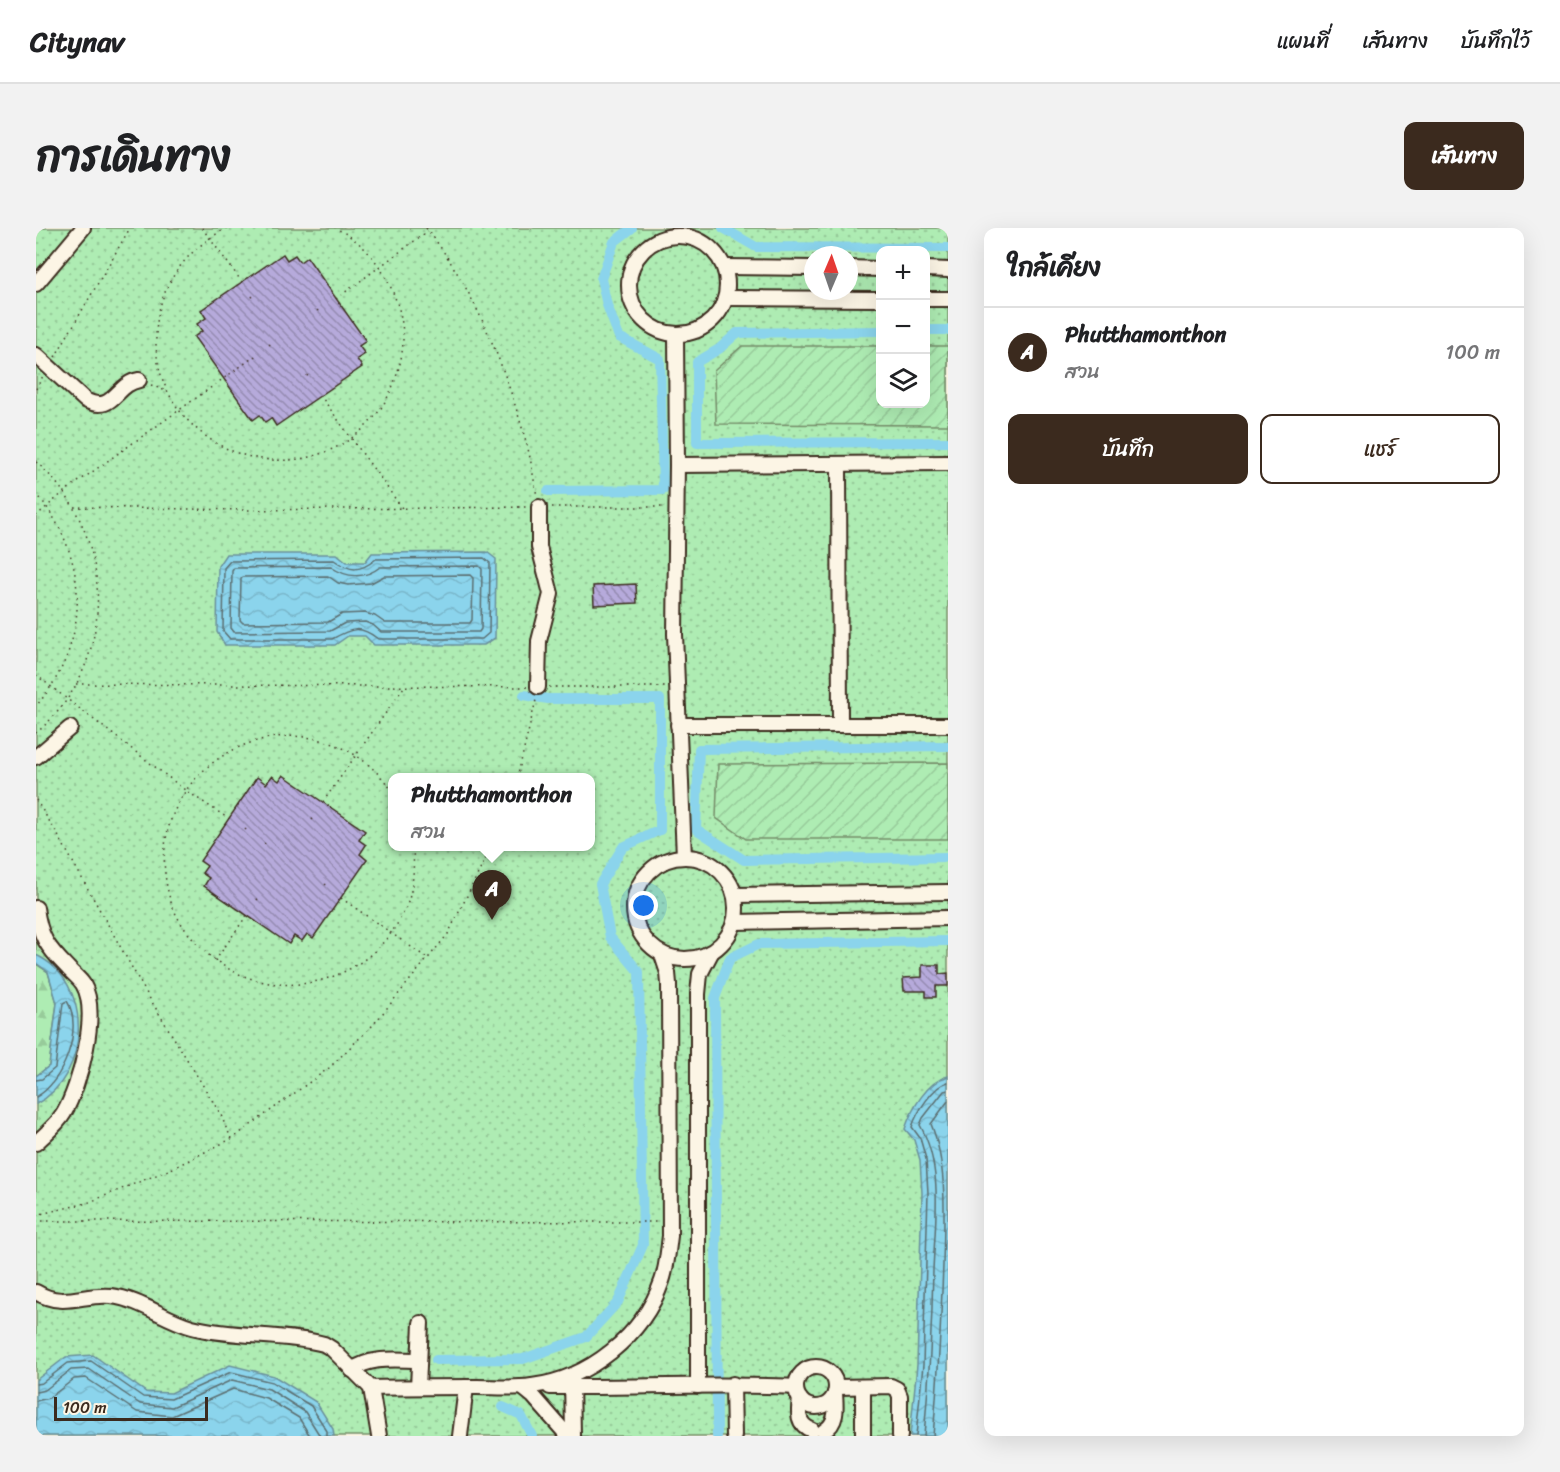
<!DOCTYPE html>
<html lang="th">
<head>
<meta charset="utf-8">
<style>
  body { margin:0; font-family:Sriracha,"Playpen Sans Thai",sans-serif; background:#f2f2f2; color:#202124 }
  .controls { position:absolute; right:18px; top:18px; display:grid; overflow:hidden; border-radius:12px; box-shadow:0 6px 24px #0002 }
  .controls button { width:54px; height:54px; display:grid; place-items:center; padding:0; border:0; border-bottom:2px solid #e0e0e0; background:#fff; color:#202124; font:30px sans-serif }
  .compass { position:absolute; left:768px; top:18px; width:54px; height:54px; border-radius:50%; background:#fff; box-shadow:0 6px 24px #0002; rotate:2deg }
  .scale { position:absolute; left:18px; bottom:15px; width:154px; box-sizing:border-box; padding-left:6px; border:3px solid #3b2a1e; border-top:0; font-size:16px; line-height:21px; white-space:nowrap; color:#3b2a1e; -webkit-text-stroke:4px #fcf5e5; paint-order:stroke }
  .you { position:absolute; left:608px; top:678px; width:21px; height:21px; margin:-15px; border:4px solid #fff; border-radius:50%; background:#1a73e8; box-shadow:0 0 0 9px #1a73e833 }
  .badge { display:grid; place-items:center; width:39px; height:39px; border-radius:50%; background:#3b2a1e; color:#fff; font-size:20px; font-weight:700 }
  .pin { position:absolute; translate:-50% -50px; filter:drop-shadow(0 2px 3px #0008) }
  .pin::after { content:''; position:absolute; top:32px; width:21px; height:18px; background:inherit; clip-path:polygon(0 0,100% 0,50% 100%) }
  .popup { position:absolute; left:352px; top:545px; width:207px; height:78px; box-sizing:border-box; display:grid; place-content:center; border-radius:12px; background:#fff; filter:drop-shadow(0 2px 4px #0005); font-size:20px; white-space:nowrap; color:#757577 }
  .popup b { font-size:22px; color:#202124 }
  .popup::after { content:''; position:absolute; left:50%; top:100%; margin-left:-12px; border:12px solid transparent; border-top-color:#fff }
  .list { margin:0; padding:0; list-style:none }
  h2 { display:flex; justify-content:space-between; align-items:center; height:78px; margin:0; padding:0 24px; font-size:26px }
  h2 small { font-size:20px; font-weight:400; color:#757577 }
  .list li { display:grid; grid-template-columns:39px 1fr auto; gap:18px; align-items:center; box-sizing:border-box; height:90px; padding:0 24px; border-top:2px solid #e0e0e0 }
  .list b { display:block; font-size:22px; white-space:nowrap }
  .list p { margin:0; font-size:20px; white-space:nowrap; color:#757577 }
  .list em { font-size:20px; font-style:normal; color:#757577 }
  .actions { display:flex; gap:12px; padding:18px 24px }
  .actions a { flex:1; padding:14px 0; border:2px solid #3b2a1e; border-radius:12px; text-align:center; font-size:21px; color:#3b2a1e }
  .actions .main { background:#3b2a1e; color:#fff }
  .icon { flex:none; width:33px; height:33px; fill:none; stroke:currentColor; stroke-width:2; stroke-linecap:round; stroke-linejoin:round }
  .map { position:relative; flex:none; width:912px; height:1208px; overflow:hidden; border-radius:12px }
  header { display:flex; align-items:center; gap:36px; box-sizing:border-box; height:84px; padding:0 30px; background:#fff; border-bottom:2px solid #e0e0e0 }
  header strong { font-size:28px }
  nav { display:flex; gap:33px; margin-inline-start:auto; font-size:21px }
  .intro { display:flex; align-items:center; justify-content:space-between; box-sizing:border-box; height:144px; padding:0 36px }
  h1 { margin:0; font-size:42px }
  .button { padding:15px 27px; border-radius:12px; background:#3b2a1e; color:#fff; font-size:21px; font-weight:700 }
  main { display:flex; gap:36px; padding:0 36px }
  aside { flex:1; background:#fff; border-radius:12px; box-shadow:0 6px 24px #0002 }
  .map>svg:first-child { display:block }
  .grass { fill:url(#grass-dots); stroke:#748b68; stroke-width:1.5; fill-rule:evenodd }
  .forest { fill:url(#forest-firs); stroke:#748b68; stroke-width:1.5 }
  .garden { fill:url(#garden-furrows); stroke:#748b68; stroke-width:1.5 }
  .water { fill:url(#water-waves); stroke:#6b909a; stroke-width:1.5 }
  .lines { fill:none; stroke-linecap:round; stroke-linejoin:round }
  .shore { stroke:#5b6e70; stroke-width:1.5 }
  .canal { stroke:#8bd4ec; stroke-width:10 }
  .building { fill:url(#building-back-hatch); stroke:#3b2a1e; stroke-width:1.5 }
  .minor-casing { stroke:#3b2a1e; stroke-width:18 }
  .path { stroke:#3b2a1e; stroke-width:1.5; stroke-dasharray:1.5 4.5; stroke-linecap:butt }
  .minor { stroke:#fcf5e5; stroke-width:14 }
</style>
</head>
<body>
<header>
<strong>Citynav</strong>
<nav><a>แผนที่</a><a>เส้นทาง</a><a>บันทึกไว้</a></nav>
</header>
<div class="intro"><h1>การเดินทาง</h1><a class="button">เส้นทาง</a></div>
<main>
<div class="map">
<svg width="912" height="1208" viewBox="0 0 912 1208">
  <defs>
    <pattern id="grass-dots" width="8" height="8" patternUnits="userSpaceOnUse" patternTransform="scale(1.5)"><rect width="8" height="8" fill="#aeecb3"/><path d="M2 2h.1M6 6h.1" fill="none" stroke="#97cb9a" stroke-width="1.8" stroke-linecap="round"/></pattern>
    <pattern id="forest-firs" width="22" height="20" patternUnits="userSpaceOnUse" patternTransform="scale(1.5)"><rect width="22" height="20" fill="#aeecb3"/><path d="M5 1l3.5 6h-7zM16 11l3.5 6h-7z" fill="#97cb9a"/></pattern>
    <pattern id="garden-furrows" width="10" height="10" patternUnits="userSpaceOnUse" patternTransform="scale(1.5)"><rect width="10" height="10" fill="#aeecb3"/><path d="M-1 1l2-2M0 10L10 0M9 11l2-2" fill="none" stroke="#97cb9a"/></pattern>
    <pattern id="water-waves" width="16" height="10" patternUnits="userSpaceOnUse" patternTransform="scale(1.5)"><rect width="16" height="10" fill="#8bd4ec"/><path d="M0 5q4-4 8 0t8 0" fill="none" stroke="#79b6ca"/></pattern>
    <pattern id="building-back-hatch" width="6" height="6" patternUnits="userSpaceOnUse" patternTransform="scale(1.5)"><rect width="6" height="6" fill="#b6aadb"/><path d="M-1 5l2 2M0 0l6 6M5-1l2 2" fill="none" stroke="#958bb1"/></pattern>
  </defs>
  <rect width="100%" height="100%" fill="#fcf5e5"/>
  <filter id="ink" filterUnits="userSpaceOnUse"><feTurbulence type="fractalNoise" baseFrequency=".0167" numOctaves="2"/><feDisplacementMap in="SourceGraphic" scale="12" xChannelSelector="R" yChannelSelector="G"/><feConvolveMatrix kernelMatrix="1 2 1 2 8 2 1 2 1" color-interpolation-filters="sRGB"/></filter>
  <g filter="url(#ink)">
    <path class="grass" d="M0,0H912V1208H0ZM844,22H890V176H844ZM777,27H813V63H777ZM357,550H555V618H357Z"/>
    <path class="forest" d="M0,736L12,744L21,775L13,838L0,848Z"/>
    <g class="garden">
      <path d="M706,118H844V176H890V118H912V197L680,196L678,143Z"/>
      <path d="M912,535V611H710L680,590L682,536Z"/>
    </g>
    <g class="water">
      <path d="M451,324L460,331L459,410L448,417H338L329,408H312L299,417H189L181,404L182,338L190,326H301L311,334H329L336,325Z"/>
      <path d="M0,727C58,754 55,847 0,876V848L13,838L21,775L12,744L0,735Z"/>
      <path d="M912,848V1208H874L881,1137L886,965L884,932L878,912L869,901C876,880 891,854 912,848Z"/>
      <path d="M57,1127L110,1164L135,1165L194,1137L238,1148L280,1174L297,1201L298,1208H0V1152L30,1129Z"/>
    </g>
    <g class="lines">
      <g class="shore">
        <path d="M448,330L454,335L453,405L446,411H342C324,397 316,400 296,411H194L187,403L188,340L194,333L298,332C315,344 324,344 340,331Z"/>
        <path d="M443,338L446,341L445,401L443,404H345L337,397L329,394L309,395L294,403L198,404L195,400L196,343L198,340L295,339C311,350 329,351 344,339Z"/>
        <path d="M434,347L437,350L436,392L434,395H349L339,388L329,385L306,386L292,394L207,395L204,392L205,351L207,349L292,348L302,355L312,357L335,355L348,348Z"/>
        <path d="M0,852L6,851L19,840L27,775L31,773C48,800 27,855 0,869"/>
        <path d="M0,1156L6,1155L32,1135L55,1133L107,1169L135,1171L195,1144L236,1154L275,1178L291,1203V1208"/>
        <path d="M0,1164L9,1162L35,1142L53,1141L104,1176L136,1179L196,1152L233,1161L269,1184L284,1208"/>
        <path d="M0,1173L13,1170L38,1151L50,1150L101,1184L136,1188L197,1161L230,1170L263,1190L274,1208"/>
        <path d="M880,1208L887,1137L892,965L890,931L884,910L876,899C881,884 897,858 912,854"/>
        <path d="M888,1208C893,1153 896,1098 897,1042C899,995 908,940 884,897L887,890L908,863L912,862"/>
        <path d="M897,1208C902,1151 905,1094 907,1037C908,992 912,937 895,896L912,873"/>
      </g>
      <g class="canal">
        <path d="M687,0L720,19L912,20"/>
        <path d="M890,102H912"/>
        <path d="M844,103L701,105L683,121L661,134V215L912,214"/>
        <path d="M512,263L627,262L624,131L583,109L571,77L565,51L578,14L596,0"/>
        <path d="M912,518L663,521L660,601L708,632L912,629"/>
        <path d="M400,1132L487,1131L550,1109L582,1074L607,1017L603,744L574,709L564,656L587,619L624,602V471H512L488,467"/>
        <path d="M467,1179L485,1187L496,1208"/>
        <path d="M681,1208L679,770L694,730L723,716L912,713"/>
      </g>
    </g>
    <g class="building">
      <path d="M247,26L251,32L259,27L264,34L271,29L330,113L323,118L329,126L321,131L326,139L240,198L235,190L229,194L224,187L217,192L158,109L166,103L161,96L170,90L165,82Z"/>
      <path d="M600,356L601,375L558,377L557,358Z"/>
      <path d="M247,547L329,603L323,612L330,617L324,626L331,632L277,710L271,706L266,713L258,708L253,716L168,658L173,650L166,645L171,638L164,633L221,549L230,556L236,548L243,553Z"/>
      <path d="M886,737H903V746L912,745V758H900V769H890V763H868L867,750L886,749Z"/>
    </g>
    <g class="lines">
      <defs>
        <g id="minor">
          <circle cx="642" cy="57" r="49"/>
          <path d="M688,39L777,40"/>
          <path d="M813,40L844,41"/>
          <path d="M890,41L912,42"/>
          <path d="M0,56L47,0"/>
          <path d="M690,70L844,71"/>
          <path d="M890,71H912"/>
          <path d="M640,106L641,237L912,235"/>
          <path d="M0,127L49,172C78,187 79,156 103,152"/>
          <path d="M803,236L804,496"/>
          <path d="M641,237L639,406L648,629"/>
          <path d="M502,459L503,413L515,366L503,319V279"/>
          <path d="M642,497H912"/>
          <path d="M0,529L34,500"/>
          <circle cx="649" cy="680" r="51"/>
          <path d="M699,667L912,664"/>
          <path d="M0,680C4,709 11,719 31,739C36,745 43,750 47,756C64,784 44,857 28,885C21,897 10,905 0,915"/>
          <path d="M699,694L912,690"/>
          <path d="M0,1064C28,1081 47,1065 75,1068C104,1071 129,1092 156,1099C199,1110 245,1105 288,1116L296,1121L335,1160C370,1159 406,1159 441,1159C459,1159 478,1161 496,1158C553,1151 607,1108 626,1053C631,1039 632,1023 634,1008L633,756L632,745L626,727"/>
          <circle cx="780" cy="1159" r="20"/>
          <path d="M316,1142C335,1128 360,1132 383,1132"/>
          <path d="M536,1150L537,1208"/>
          <path d="M697,1156L698,1208"/>
          <path d="M662,1158V766L664,746L675,725"/>
          <path d="M382,1159L385,1095"/>
          <path d="M486,1159L497,1168L532,1208"/>
          <path d="M514,1159C596,1160 678,1155 760,1159"/>
          <path d="M800,1159L855,1158L861,1161L864,1168V1208"/>
          <path d="M827,1159V1208"/>
          <path d="M335,1160L343,1208"/>
          <path d="M764,1171C762,1184 761,1197 776,1202"/>
          <path d="M788,1203C802,1195 800,1179 799,1165"/>
          <path d="M424,1208L430,1159"/>
        </g>
      </defs>
      <use href="#minor" class="minor-casing"/>
      <g class="path">
        <path d="M166,0L206,54"/>
        <path d="M191,0C149,22 121,59 120,108C119,137 128,164 147,187C210,262 333,241 361,146C369,122 369,98 361,75C350,43 330,14 299,0"/>
        <path d="M390,0C438,60 468,136 489,210C495,229 497,249 501,268"/>
        <path d="M216,68L219,73"/>
        <path d="M300,71L392,3"/>
        <path d="M281,83L285,80"/>
        <path d="M233,117L237,114"/>
        <path d="M19,129L94,0"/>
        <path d="M271,147L273,151"/>
        <path d="M115,157L130,163"/>
        <path d="M0,161L7,148"/>
        <path d="M284,167L366,280"/>
        <path d="M0,234C80,303 84,436 0,505"/>
        <path d="M0,265C54,329 56,414 0,478"/>
        <path d="M38,279L209,282L490,279"/>
        <path d="M516,279H628"/>
        <path d="M0,288L28,264L222,126"/>
        <path d="M0,447L149,562L193,591"/>
        <path d="M40,456L491,459"/>
        <path d="M513,459H629"/>
        <path d="M481,550L500,472"/>
        <path d="M357,564C275,446 94,531 134,671C139,689 152,707 165,720C230,784 336,760 371,677C378,658 378,638 377,618"/>
        <path d="M0,572L19,602L108,761L185,887L191,902L196,910"/>
        <path d="M287,574L368,459"/>
        <path d="M276,592L278,589"/>
        <path d="M209,601L212,604"/>
        <path d="M228,615L231,618"/>
        <path d="M289,656L293,659"/>
        <path d="M305,670L391,730"/>
        <path d="M221,672L224,668"/>
        <path d="M179,733L211,687"/>
        <path d="M0,987L51,975L135,941L197,910L293,840L337,797L412,706L456,618"/>
        <path d="M0,993L623,994"/>
      </g>
      <use href="#minor" class="minor"/>
    </g>
  </g>
</svg>
<div class="controls">
<button>+</button>
<button>−</button>
<button><svg class="icon" aria-label="layers" viewBox="0 0 24 24"><path d="M12 4l9 5-9 5-9-5zM3 14l9 5 9-5"/></svg></button>
</div>
<svg class="compass" viewBox="-18 -18 36 36"><path d="M0-13l5 13h-10z" fill="#e53935"/><path d="M0 13l5-13h-10z" fill="#757577"/></svg>
<div class="scale">100 m</div>
<div class="you"></div>
<div class="pin badge" style="left:456px;top:692px">A</div>
<div class="popup"><b>Phutthamonthon</b>สวน</div>
</div>
<aside>
<h2>ใกล้เคียง<small></small></h2>
<ul class="list">
<li><span class="badge">A</span><div><b>Phutthamonthon</b><p>สวน</p></div><em>100 m</em></li>
</ul>
<div class="actions"><a class="main">บันทึก</a><a>แชร์</a></div>
</aside>
</main>
</body>
</html>
